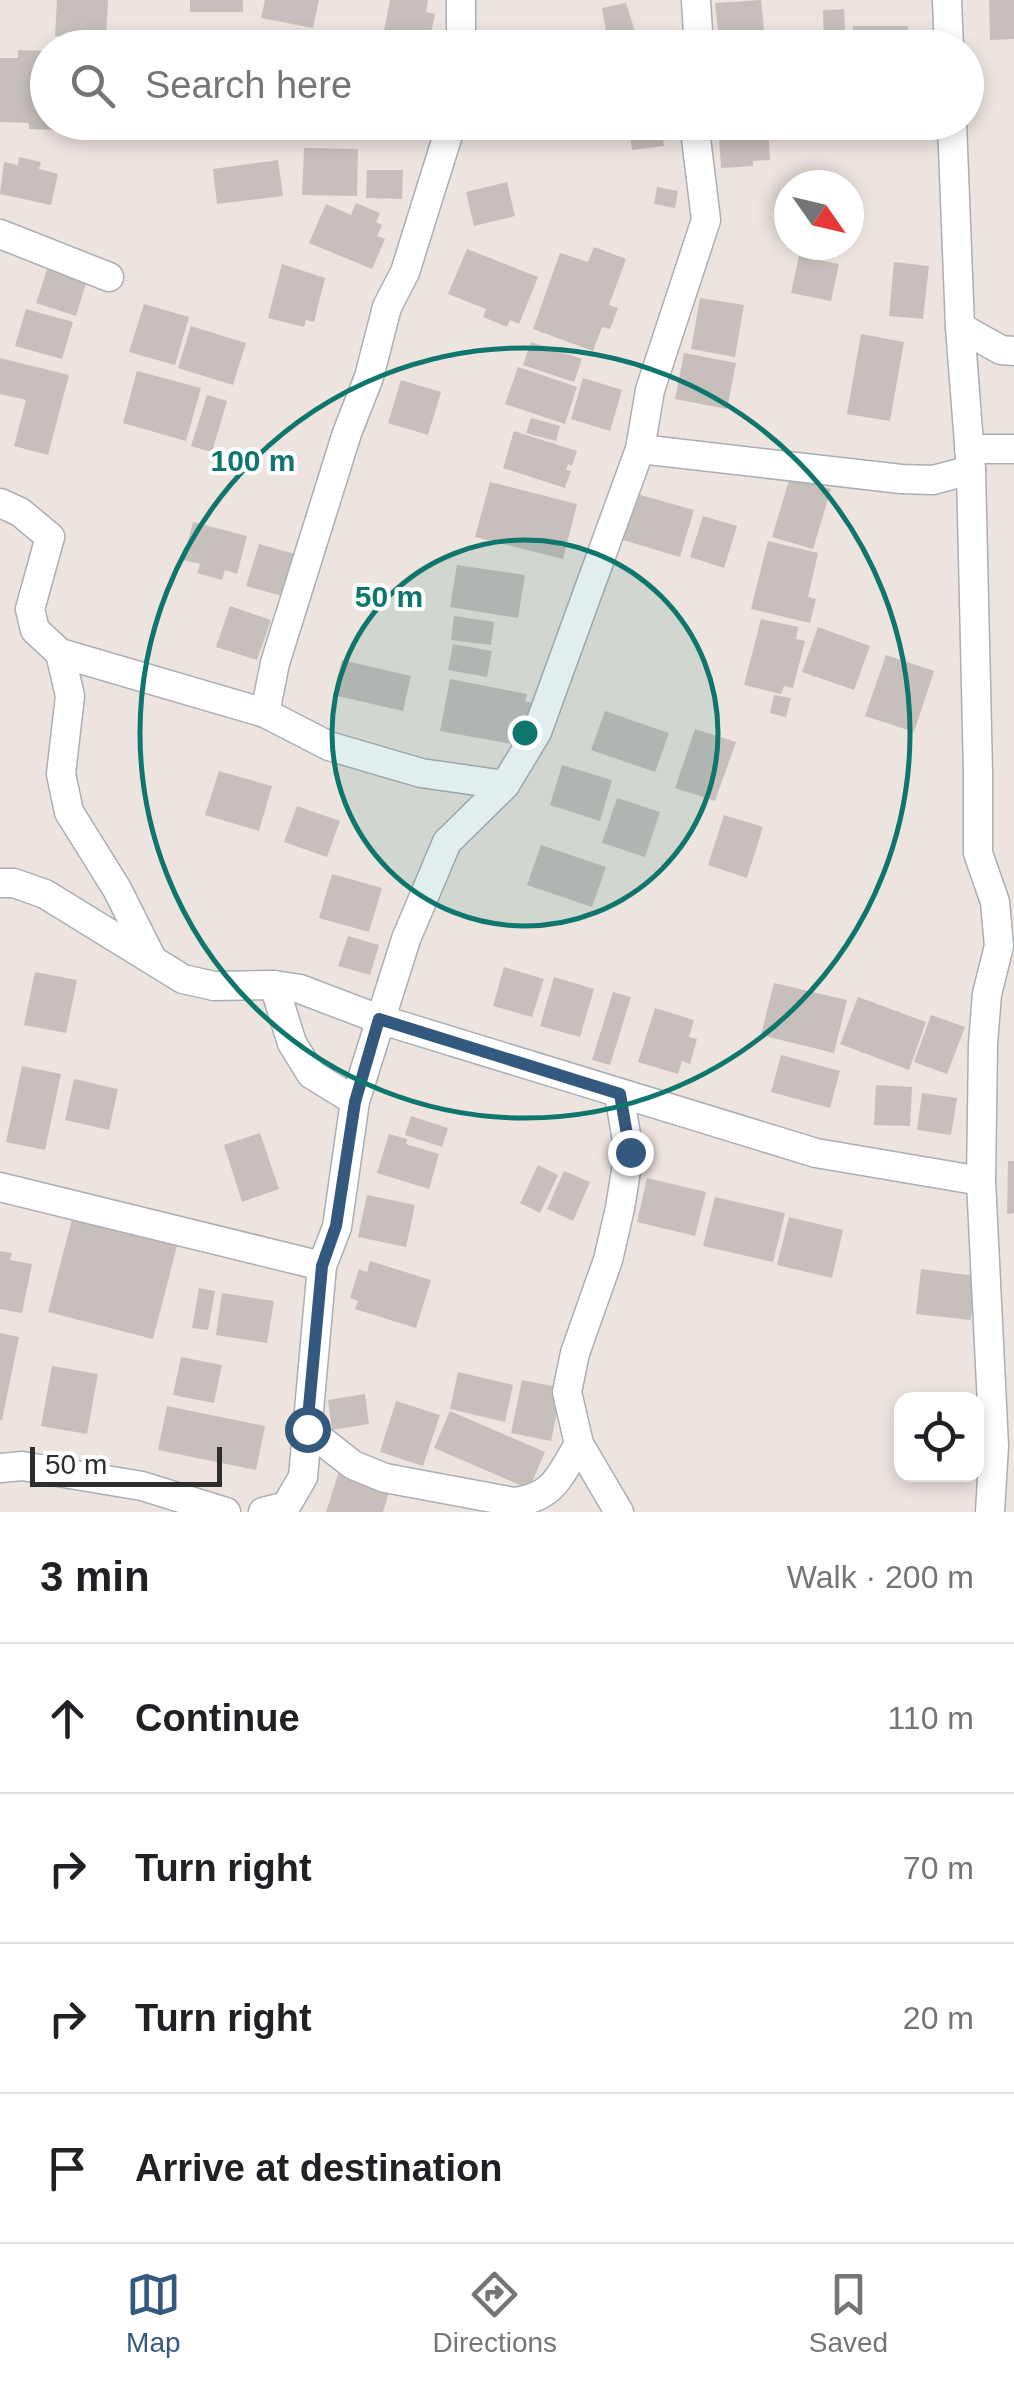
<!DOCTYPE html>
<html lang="en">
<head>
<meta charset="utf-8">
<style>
  body { margin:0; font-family:Arial,sans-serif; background:#f2f2f2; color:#202124 }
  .controls { position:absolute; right:30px; bottom:30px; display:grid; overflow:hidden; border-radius:20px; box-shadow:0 5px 15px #0003 }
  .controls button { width:90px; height:90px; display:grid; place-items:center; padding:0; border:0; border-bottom:2px solid #e0e0e0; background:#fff; color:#202124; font:50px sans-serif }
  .compass { position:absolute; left:774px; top:170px; width:90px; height:90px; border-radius:50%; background:#fff; box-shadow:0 5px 15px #0003; rotate:124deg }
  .scale { position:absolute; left:30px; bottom:25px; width:192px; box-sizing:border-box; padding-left:10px; border:5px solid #2d2d2d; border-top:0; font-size:28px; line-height:35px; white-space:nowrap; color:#2d2d2d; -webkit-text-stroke:8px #fff; paint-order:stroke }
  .stop { position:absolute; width:30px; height:30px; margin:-22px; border:8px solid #34597e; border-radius:50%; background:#fff }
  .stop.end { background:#34597e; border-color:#fff; box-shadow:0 2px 10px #0008 }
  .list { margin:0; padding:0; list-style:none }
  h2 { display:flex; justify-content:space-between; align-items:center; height:130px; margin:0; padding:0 40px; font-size:42px }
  h2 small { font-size:32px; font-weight:400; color:#757577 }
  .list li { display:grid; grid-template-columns:65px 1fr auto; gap:30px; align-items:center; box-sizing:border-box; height:150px; padding:0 40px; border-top:2px solid #e0e0e0 }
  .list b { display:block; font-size:38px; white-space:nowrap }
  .list em { font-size:32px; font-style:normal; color:#757577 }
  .icon { flex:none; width:55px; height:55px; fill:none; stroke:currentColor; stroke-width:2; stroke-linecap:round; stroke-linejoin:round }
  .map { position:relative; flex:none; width:1014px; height:1512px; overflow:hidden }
  .search { position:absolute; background:#fff; box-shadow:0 5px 15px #0003; left:30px; right:30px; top:30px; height:110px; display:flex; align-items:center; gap:25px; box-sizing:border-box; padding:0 35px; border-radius:55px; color:#757577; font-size:38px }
  .sheet { height:730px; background:#fff }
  nav { display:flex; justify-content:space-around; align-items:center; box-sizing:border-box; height:140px; border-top:2px solid #e0e0e0; background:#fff; font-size:28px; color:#757577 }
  nav a { display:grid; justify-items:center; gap:5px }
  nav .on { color:#34597e }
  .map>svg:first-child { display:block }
  .building { fill:#c6bfbb }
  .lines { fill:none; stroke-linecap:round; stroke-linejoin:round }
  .street-casing { stroke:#aaafb4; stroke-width:31 }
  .street { stroke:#fff; stroke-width:28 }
  .route { stroke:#34597e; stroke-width:12 }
  .ring { fill:none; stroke:#0f766e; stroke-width:5 }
  .centre { fill:#0f766e; stroke:#fff; stroke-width:5 }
  .ring-label { font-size:30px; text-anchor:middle; font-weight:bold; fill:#0f766e; stroke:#fff; stroke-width:8; stroke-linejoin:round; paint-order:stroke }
</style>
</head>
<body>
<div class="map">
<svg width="1014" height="1512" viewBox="0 0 1014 1512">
  <rect width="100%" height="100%" fill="#ede4e0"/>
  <g class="building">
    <path d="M57,0H108L106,38L55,36Z"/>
    <rect x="190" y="0" width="53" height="12"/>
    <path d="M265,0H319L313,28L261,18Z"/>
    <path d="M390,0H428L426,12L435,14L428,48L382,41Z"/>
    <path d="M761,0L766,48H720L715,3Z"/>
    <path d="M989,0H1014V39L990,40Z"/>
    <path d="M626,3L636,34H632L635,48H609L602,8Z"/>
    <path d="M844,9L846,48H824L823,10Z"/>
    <path d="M853,26H908V34H925V48H853Z"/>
    <path d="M18,50L48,51V122H57L56,130L29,129V123L0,122V58H18Z"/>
    <path d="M628,122H660L664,146L632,150Z"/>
    <path d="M718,122H768L770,160L753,161V166L721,168Z"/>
    <path d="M304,148L358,149L357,196L302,195Z"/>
    <path d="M19,157L41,162L39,169L58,174L51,205L0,194L4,162L18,165Z"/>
    <path d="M278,160L283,196L217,204L213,169Z"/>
    <path d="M367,170H403L402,199L366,198Z"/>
    <path d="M507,182L515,216L474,226L466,192Z"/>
    <path d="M657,187L678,191L675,208L654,204Z"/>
    <path d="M356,203L380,213L376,222L382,225L377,236L385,239L372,269L309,243L326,204L351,215Z"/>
    <path d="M594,247L626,259L609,305L618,308L610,329L602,327L593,351L533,329L560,253L588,262Z"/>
    <path d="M467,249L538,277L519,324L510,320L507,327L483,317L486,309L448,294Z"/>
    <path d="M799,256L839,264L831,301L791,293Z"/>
    <path d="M894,262L929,266L923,319L889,316Z"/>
    <path d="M49,264L88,277L76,316L36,303Z"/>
    <path d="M282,264L325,278L314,322L306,320L304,327L268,318Z"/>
    <path d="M700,298L744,305L735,357L691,349Z"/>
    <path d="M144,304L189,317L175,365L129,352Z"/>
    <path d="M26,309L73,322L62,359L15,346Z"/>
    <path d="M191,326L246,343L233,385L178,368Z"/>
    <path d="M861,334L904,342L890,421L847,414Z"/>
    <path d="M531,342L582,359L574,382L523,365Z"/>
    <path d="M684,353L736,363L727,409L675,399Z"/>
    <path d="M0,358L69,375L48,455L14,446L26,400L0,394Z"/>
    <path d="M518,367L577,387L565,424L505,404Z"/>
    <path d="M137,371L201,388L186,441L123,423Z"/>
    <path d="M583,378L622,390L610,431L571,419Z"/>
    <path d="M401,380L441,392L428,435L388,423Z"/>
    <path d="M207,395L227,401L212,452L191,446Z"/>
    <path d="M531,418L560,426L556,441L526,433Z"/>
    <path d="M514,431L577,451L572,466L568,464L566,470L571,471L565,488L503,468Z"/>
    <path d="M790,477L831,489L813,549L772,537Z"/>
    <path d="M490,482L577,504L563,559L475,537Z"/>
    <path d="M637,494L694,510L680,557L623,540Z"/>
    <path d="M703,516L737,526L724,568L690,557Z"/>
    <path d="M193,522L247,536L237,574L225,570L222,580L197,573L200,564L183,560Z"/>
    <path d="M768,541L818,553L808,597L816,599L810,623L751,609Z"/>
    <path d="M259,544L295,554L282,596L246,586Z"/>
    <path d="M457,565L525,575L518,618L450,607Z"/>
    <path d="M230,606L271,620L257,660L216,647Z"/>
    <path d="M454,616L494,622L491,645L451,640Z"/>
    <path d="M761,619L798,627L796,639L805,641L793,688L784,686L781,694L744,685Z"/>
    <path d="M818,627L870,646L854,690L802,672Z"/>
    <path d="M453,644L492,651L487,677L448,670Z"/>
    <path d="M886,655L934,671L914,732L865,716Z"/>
    <path d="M342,660L411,676L403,711L333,695Z"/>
    <path d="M450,679L527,694L525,701L533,703L527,734L519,732L517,745L440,731Z"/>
    <path d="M774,695L791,698L786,717L770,713Z"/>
    <path d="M605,711L669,733L655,772L591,750Z"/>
    <path d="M695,729L736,742L715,801L675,788Z"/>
    <path d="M562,765L612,780L600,821L550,805Z"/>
    <path d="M219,771L272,786L259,831L205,815Z"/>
    <path d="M617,798L660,812L645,857L602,843Z"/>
    <path d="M297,806L340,821L327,857L284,842Z"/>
    <path d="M724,815L763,827L747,878L708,865Z"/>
    <path d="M541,845L606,867L592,907L527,885Z"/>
    <path d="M332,874L382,888L369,932L319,918Z"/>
    <path d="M348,936L379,945L370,975L338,966Z"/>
    <path d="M504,967L544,979L532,1017L493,1006Z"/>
    <path d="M35,972L77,980L66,1033L24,1025Z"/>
    <path d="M554,977L594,989L580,1037L540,1026Z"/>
    <path d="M774,983L847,1000L834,1053L761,1035Z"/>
    <path d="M613,992L631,997L610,1065L592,1060Z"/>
    <path d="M858,997L926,1022L909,1070L840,1044Z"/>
    <path d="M655,1008L694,1020L689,1037L697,1039L690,1064L682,1061L678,1074L638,1062Z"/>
    <path d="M931,1015L965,1027L947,1074L914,1062Z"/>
    <path d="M781,1055L840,1071L830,1108L771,1092Z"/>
    <path d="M22,1066L61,1074L45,1150L6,1142Z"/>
    <path d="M74,1079L118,1089L109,1130L65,1120Z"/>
    <path d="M876,1085L912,1087L910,1126L874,1125Z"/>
    <path d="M922,1093L957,1098L951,1135L917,1130Z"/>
    <path d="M411,1116L448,1128L442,1147L405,1135Z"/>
    <path d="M260,1133L279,1189L242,1202L224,1145Z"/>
    <path d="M389,1134L407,1139L406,1144L439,1154L429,1189L377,1173Z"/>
    <path d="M1008,1161H1014V1213L1007,1214Z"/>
    <path d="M538,1165L558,1175L540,1213L520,1203Z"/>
    <path d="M564,1171L590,1182L573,1221L547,1209Z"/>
    <path d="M647,1178L706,1192L695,1236L637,1222Z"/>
    <path d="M367,1195L415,1205L406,1247L358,1237Z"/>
    <path d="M715,1197L785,1213L773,1262L703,1246Z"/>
    <path d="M789,1217L843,1230L832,1278L777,1265Z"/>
    <path d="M72,1219L177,1246L153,1339L48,1312Z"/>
    <path d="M0,1251L12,1253L10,1260L32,1264L22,1313L0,1309Z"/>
    <path d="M370,1261L431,1280L416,1328L355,1309L358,1301L350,1298L359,1269L367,1272Z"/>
    <path d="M921,1269L976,1276L971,1320L916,1314Z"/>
    <path d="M199,1288L215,1291L208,1330L192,1328Z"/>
    <path d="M222,1293L274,1301L267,1343L216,1335Z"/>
    <path d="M0,1333L19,1337L2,1420H0Z"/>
    <path d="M181,1357L222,1365L214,1403L173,1395Z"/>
    <path d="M52,1366L98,1374L87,1434L41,1426Z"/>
    <path d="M458,1372L513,1385L505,1422L450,1409Z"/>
    <path d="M522,1380L562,1388L551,1441L511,1433Z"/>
    <path d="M365,1394L369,1424L332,1430L328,1400Z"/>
    <path d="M396,1401L440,1415L423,1466L380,1452Z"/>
    <path d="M167,1406L265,1426L256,1470L158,1450Z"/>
    <path d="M450,1411L545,1452L529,1489L434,1448Z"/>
    <path d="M339,1471L391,1486L383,1512H326Z"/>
  </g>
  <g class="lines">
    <defs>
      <g id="street">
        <path d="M461,0V48"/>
        <path d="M696,0L699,48"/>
        <path d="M947,0L949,48"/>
        <path d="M952,122L960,327L971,470L978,773V853L995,902L999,946L987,994L983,1044L981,1181L994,1446L990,1512"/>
        <path d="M0,234L109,277"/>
        <path d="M960,327L1001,350L1014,351"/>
        <path d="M640,449L901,479L933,480L971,470"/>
        <path d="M969,449H1014"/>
        <path d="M0,503L20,512L50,537L30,609L35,630L60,653L265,713L329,746L421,773L505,785"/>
        <path d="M60,653L70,696L61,774L69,812L117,889L151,957"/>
        <path d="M265,713L275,663L347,433L369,377L387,307L405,272L452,122"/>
        <path d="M0,883H14L45,894L183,979L214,986L274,985L300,989L379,1019L816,1153L981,1181"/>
        <path d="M274,985L292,1043L311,1074L355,1101"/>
        <path d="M0,1187L322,1266"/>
        <path d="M307,1429L353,1465L385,1478L514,1502C554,1498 560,1475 579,1444"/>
        <path d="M0,1468L22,1466L142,1486L226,1512"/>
        <path d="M263,1512L286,1506L303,1477L322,1266L337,1227L355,1101L406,939L447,842L505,785L537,732L640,449L650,390L706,220L694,122"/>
        <path d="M619,1512L579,1444L567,1392L575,1353L608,1260L620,1208L629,1152L619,1094"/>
      </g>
    </defs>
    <use href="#street" class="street-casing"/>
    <use href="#street" class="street"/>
  </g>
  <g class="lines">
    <path class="route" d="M307,1429L322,1266L336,1226L355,1102L379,1019L620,1094L630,1152"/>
  </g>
  <circle cx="525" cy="733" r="193" fill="#0f766e" fill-opacity=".12"/>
  <g class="ring">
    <circle cx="525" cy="733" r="193"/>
    <circle cx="525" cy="733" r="385"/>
  </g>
  <circle cx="525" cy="733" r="15" class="centre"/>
  <g class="ring-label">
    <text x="253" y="471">100 m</text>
    <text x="389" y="607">50 m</text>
  </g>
</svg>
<div class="controls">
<button><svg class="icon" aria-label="locate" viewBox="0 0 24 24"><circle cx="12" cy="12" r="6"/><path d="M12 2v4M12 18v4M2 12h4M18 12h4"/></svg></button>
</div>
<svg class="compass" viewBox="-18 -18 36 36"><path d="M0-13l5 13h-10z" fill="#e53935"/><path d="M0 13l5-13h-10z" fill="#757577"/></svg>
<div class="scale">50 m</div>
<div class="stop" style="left:307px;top:1429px"></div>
<div class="stop end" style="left:630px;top:1152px"></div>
<div class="search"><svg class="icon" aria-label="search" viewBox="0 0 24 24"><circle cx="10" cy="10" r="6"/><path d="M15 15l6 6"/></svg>Search here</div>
</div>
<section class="sheet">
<h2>3 min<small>Walk · 200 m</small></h2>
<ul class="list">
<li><svg class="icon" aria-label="ahead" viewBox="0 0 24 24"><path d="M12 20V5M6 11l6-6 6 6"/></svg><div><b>Continue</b></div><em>110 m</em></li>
<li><svg class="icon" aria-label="right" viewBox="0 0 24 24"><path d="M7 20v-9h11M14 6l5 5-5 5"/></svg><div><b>Turn right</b></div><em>70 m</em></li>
<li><svg class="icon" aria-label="right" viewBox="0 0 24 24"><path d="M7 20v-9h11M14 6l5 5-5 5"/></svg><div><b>Turn right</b></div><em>20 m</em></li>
<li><svg class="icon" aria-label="arrive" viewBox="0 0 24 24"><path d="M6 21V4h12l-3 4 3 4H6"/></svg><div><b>Arrive at destination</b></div></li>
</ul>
</section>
<nav>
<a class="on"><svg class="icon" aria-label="map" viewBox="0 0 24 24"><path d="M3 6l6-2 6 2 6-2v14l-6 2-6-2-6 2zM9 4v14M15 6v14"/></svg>Map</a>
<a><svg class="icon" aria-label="directions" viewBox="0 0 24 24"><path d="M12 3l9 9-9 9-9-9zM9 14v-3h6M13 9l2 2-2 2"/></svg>Directions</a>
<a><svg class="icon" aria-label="saved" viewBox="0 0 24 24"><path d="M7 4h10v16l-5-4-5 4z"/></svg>Saved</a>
</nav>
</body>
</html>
